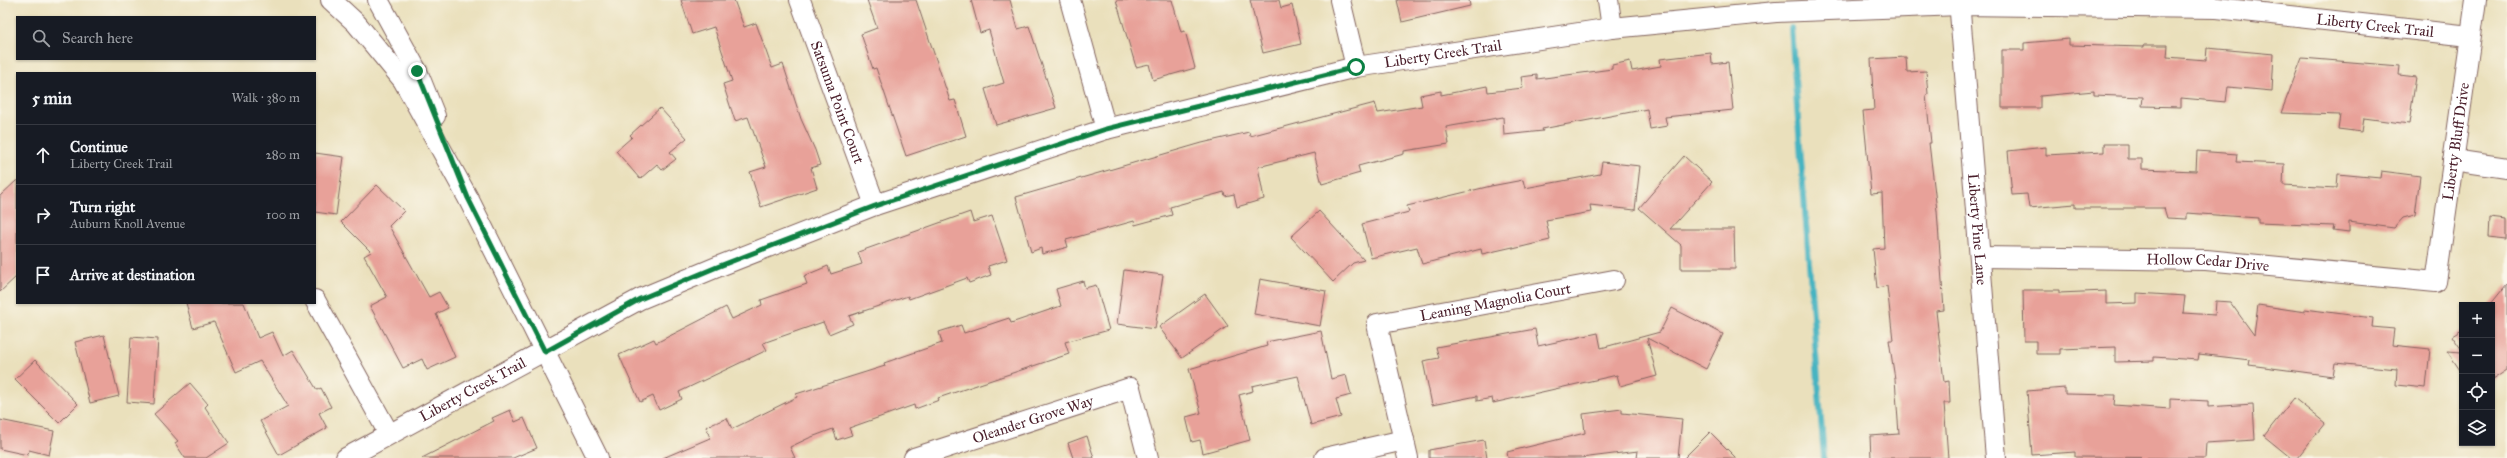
<!DOCTYPE html>
<html lang="en">
<head>
<meta charset="utf-8">
<style>
  body { margin:0; font-family:"IM FELL Great Primer",serif; background:#242831; color:#f1f3f6 }
  .controls { position:absolute; right:12px; bottom:12px; display:grid; overflow:hidden; border-radius:0px; box-shadow:0 1px 3px #0004 }
  .controls button { width:36px; height:36px; display:grid; place-items:center; padding:0; border:0; border-bottom:1px solid #363941; background:#171b24; color:#f1f3f6; font:20px sans-serif }
  .stop { position:absolute; width:12px; height:12px; margin:-9px; border:3px solid #0b8043; border-radius:50%; background:#fff }
  .stop.end { background:#0b8043; border-color:#fff; box-shadow:0 1px 4px #0008 }
  .list { margin:0; padding:0; list-style:none }
  h2 { display:flex; justify-content:space-between; align-items:center; height:52px; margin:0; padding:0 16px; font-size:17px }
  h2 small { font-size:13px; font-weight:400; color:#9ea1a6 }
  .list li { display:grid; grid-template-columns:26px 1fr auto; gap:12px; align-items:center; box-sizing:border-box; height:60px; padding:0 16px; border-top:1px solid #363941 }
  .list b { display:block; font-size:15px; white-space:nowrap }
  .list p { margin:0; font-size:13px; white-space:nowrap; color:#9ea1a6 }
  .list em { font-size:13px; font-style:normal; color:#9ea1a6 }
  .icon { flex:none; width:22px; height:22px; fill:none; stroke:currentColor; stroke-width:2; stroke-linecap:round; stroke-linejoin:round }
  .map { position:relative; flex:none; width:2507px; height:458px; overflow:hidden }
  .search { position:absolute; background:#171b24; box-shadow:0 1px 3px #0004; left:16px; top:16px; width:300px; height:44px; display:flex; align-items:center; gap:10px; box-sizing:border-box; padding:0 14px; border-radius:0px; color:#9ea1a6; font-size:15px }
  .panel { position:absolute; background:#171b24; box-shadow:0 1px 3px #0004; left:16px; top:72px; width:300px; height:232px; border-radius:0px }
  .map>svg:first-child { display:block }
  .lines { fill:none; stroke-linecap:round; stroke-linejoin:round }
  .stream { stroke:#46b4c1; stroke-width:6 }
  .building { fill:#e8a199 }
  .minor-casing { stroke:#82635e; stroke-width:22 }
  .minor { stroke:#fff; stroke-width:20 }
  .route { stroke:#0b8043; stroke-width:5 }
  .labels { text-anchor:middle; dominant-baseline:central; stroke-width:4; stroke-linejoin:round; paint-order:stroke }
  .street-label { font-size:15px; fill:#4a1f2b; stroke:#fbf7ec }
</style>
</head>
<body>
<div class="map">
<svg width="2507" height="458" viewBox="0 0 2507 458">
  <rect width="100%" height="100%" fill="#fbf7ec"/>
  <filter id="ink" filterUnits="userSpaceOnUse"><feTurbulence type="fractalNoise" baseFrequency=".025" numOctaves="2"/><feDisplacementMap in="SourceGraphic" scale="8" xChannelSelector="R" yChannelSelector="G"/><feConvolveMatrix kernelMatrix="1 2 1 2 8 2 1 2 1" color-interpolation-filters="sRGB"/></filter>
  <filter id="wash" filterUnits="userSpaceOnUse"><feTurbulence type="fractalNoise" baseFrequency=".012" numOctaves="4" result="noise"/><feDisplacementMap in="SourceGraphic" scale="16" xChannelSelector="R" yChannelSelector="G"/><feGaussianBlur stdDeviation="0.9" result="paint"/><feColorMatrix in="noise" values="0 0 0 0 0 0 0 0 0 0 0 0 0 0 0 0 0 1.4 0 .05"/><feComposite in="paint" operator="in"/></filter>
  <g filter="url(#wash)">
    <rect width="100%" height="100%" fill="#eae0bc"/>
    <g class="lines">
      <path class="stream" d="M1791,28L1824,458"/>
    </g>
    <g id="blocks">
      <g class="building">
        <path d="M681,0H734L744,27L756,23L772,68L783,64L801,119L815,150L820,165L811,168L817,188L761,207L750,172L766,167L748,117L735,121L723,84L732,81L714,27L692,34Z"/>
        <path d="M867,0H916L950,101L955,100L966,136L906,156L876,68L873,69L861,34L877,28Z"/>
        <path d="M971,0H1010L1018,29L1029,26L1056,108L996,125L985,89L1004,83L989,30L980,33Z"/>
        <path d="M1116,0H1172L1181,32L1185,31L1195,68L1153,80L1149,64L1136,67Z"/>
        <path d="M1250,0H1279L1281,8L1292,5L1301,44L1263,53Z"/>
        <path d="M1397,0H1469L1470,6L1402,22Z"/>
        <path d="M2069,39V45L2144,47V45H2168L2167,57L2206,60L2207,48L2274,54L2272,91L2228,87L2226,102L2181,98V107L2142,106L2143,97L2094,95V91L2040,96V108H2002V50H2024V43Z"/>
        <path d="M1711,53L1712,64L1728,62L1733,110L1665,117L1667,126L1650,129L1647,109L1542,129L1543,131L1504,135L1503,117L1446,127L1449,144L1404,151V154L1358,166L1360,173L1322,184L1314,153L1258,167L1264,199L1237,207L1234,194L1225,196L1224,192L1170,207L1172,215L1135,225L1134,221L1066,240L1068,247L1042,254L1041,248L1031,252L1016,197L1202,143L1249,132L1250,136L1375,103L1378,113L1422,106L1420,95L1441,91V95L1487,86L1488,92L1523,88L1521,77L1537,75V79L1612,69V65L1630,61L1632,71L1661,66L1660,59Z"/>
        <path d="M1906,57L1907,72L1926,71L1928,94L1926,95L1931,143H1929L1937,211L1944,310L1936,311L1944,382L1949,381L1950,403H1944L1948,458H1871L1870,436L1899,434L1895,379L1889,340H1893L1887,286L1877,288L1873,249L1884,248L1882,193L1871,194L1863,111L1874,110L1871,59Z"/>
        <path d="M2302,58L2400,66L2399,75L2416,77L2409,124L2364,118L2362,132L2338,129L2340,115L2281,113Z"/>
        <path d="M660,108L687,138L670,152L676,159L662,170L657,164L640,179L616,151L632,137L630,135Z"/>
        <path d="M2104,144H2128V159H2142V169L2196,171L2197,151L2237,154L2236,162L2284,164L2283,185L2337,188L2338,174L2380,178L2381,171L2420,176L2415,215L2403,218L2394,228L2349,222V232L2333,230L2334,226L2258,223V218L2187,213V219L2167,218L2164,208H2075V204L2029,208L2027,194L2012,195L2008,151L2046,147V155L2104,152Z"/>
        <path d="M315,153L344,157L336,215L315,212Z"/>
        <path d="M1684,156L1712,182L1670,229H1734L1735,269H1681V245L1639,208Z"/>
        <path d="M1602,162L1640,166L1635,210L1590,205L1591,212L1546,220L1550,240L1513,249V247L1482,254L1481,249L1422,264L1417,247L1371,258L1362,224L1409,212L1407,206L1491,186L1523,180L1525,188L1600,174Z"/>
        <path d="M17,180V276L0,292V196Z"/>
        <path d="M377,185L404,211L389,226L429,297L439,292L448,308L436,314L455,357L427,370L422,359L403,368L370,306L387,297L364,256L371,252L341,222Z"/>
        <path d="M1319,211L1364,260L1353,263L1333,282L1291,237Z"/>
        <path d="M970,212L973,222L992,216L1007,260L988,266L991,275L969,283L967,278L909,299L908,296L849,316L853,324L829,334L823,322L763,343L767,350L679,392L682,399L659,410L653,396L640,402L619,355L654,339L656,343L726,307L732,319L762,305L761,300L807,284L804,276L828,266L831,274L862,264L858,252Z"/>
        <path d="M2489,218L2507,220V239L2488,237Z"/>
        <path d="M1124,270L1163,275L1155,329L1117,324Z"/>
        <path d="M1260,279L1326,291L1320,326L1254,314Z"/>
        <path d="M1083,281L1085,288L1096,285L1109,330L1065,342L1069,354L938,398L939,400L915,409L914,405L849,428L852,435L837,440L833,429L809,438L790,447L795,458H663L710,438L706,427L727,418L732,429L797,397L796,394L885,366L884,363L942,343L939,332L961,325L964,333L1009,318L1011,323L1061,306L1056,289Z"/>
        <path d="M2507,284V370L2492,380L2490,305Z"/>
        <path d="M2023,290H2059V293L2106,291V304L2137,303V293L2185,296L2183,313L2215,315L2216,301L2230,302L2254,335L2258,305L2305,312V309L2373,318L2372,327L2394,329L2392,345L2430,349L2426,388L2396,385L2397,369L2335,363L2333,376L2249,365L2250,360L2199,354L2198,360L2154,357V361L2115,362V347L2060,349V354H2036V341H2024Z"/>
        <path d="M1205,294L1228,326L1182,358L1159,327Z"/>
        <path d="M186,303H244L258,338L272,332L283,356L293,350L317,390L321,388L331,407L319,413L327,428L279,455L260,421L288,406L260,361L236,372L214,322L193,328Z"/>
        <path d="M1672,308L1723,334L1706,369L1647,338L1657,376L1620,386L1617,375L1493,403L1492,398L1477,401V396L1432,405L1423,361L1439,358L1436,347L1535,329L1538,346L1598,333L1601,348L1660,332Z"/>
        <path d="M2462,330V350L2452,336Z"/>
        <path d="M1321,331L1331,379L1346,375L1351,395L1336,399L1341,417L1311,425L1298,376L1252,386L1253,391L1239,395L1250,440L1203,453L1200,440L1192,442L1186,417L1201,413L1189,369L1267,346L1266,342Z"/>
        <path d="M104,335L119,396L90,403L75,342Z"/>
        <path d="M131,337L158,339L154,404L127,402Z"/>
        <path d="M2447,351L2462,352V373Z"/>
        <path d="M35,360L78,404L59,423L15,379Z"/>
        <path d="M190,383L208,404L205,407L229,443L206,458H185L175,443L178,441L154,414Z"/>
        <path d="M2065,388V394L2115,395L2114,405L2170,409V399L2208,401V407L2253,404L2255,440L2206,443L2205,458L2075,457V452L2032,455L2027,391Z"/>
        <path d="M2294,398L2325,423L2297,458H2291L2264,436Z"/>
        <path d="M1622,409V413L1682,419L1678,458H1637L1638,451L1581,458H1508L1507,452L1585,433L1583,414Z"/>
        <path d="M510,410L515,422L524,418L537,448L513,458H422L494,421L492,418Z"/>
        <path d="M0,420L54,431L49,455L29,450L28,455L0,449Z"/>
        <path d="M1710,432L1736,458H1684Z"/>
        <path d="M1087,436L1094,458H1073L1068,443Z"/>
        <path d="M1484,440L1487,458H1429V450Z"/>
      </g>
    </g>
  </g>
  <g filter="url(#ink)">
    <use href="#blocks" fill-opacity="0" stroke="#82635e" stroke-width="1"/>
    <g class="lines">
      <defs>
        <g id="minor">
          <path d="M331,0L356,23L403,80L468,198L598,458"/>
          <path d="M378,0L417,71L435,116"/>
          <path id="s1" d="M800,0L875,205"/>
          <path d="M1070,0L1106,129"/>
          <path d="M1340,0L1356,67"/>
          <path d="M1608,0L1612,28"/>
          <path id="s2" d="M1959,0L1996,458"/>
          <path d="M2453,160L2507,168"/>
          <path id="s3" d="M1980,257L2206,260L2436,282L2476,0"/>
          <path d="M315,300L389,434"/>
          <path id="s4" d="M346,458L640,299L717,267L875,205L1106,129L1356,67L1612,28L1776,12L1960,5L2217,8L2470,36"/>
          <path id="s5" d="M914,458L1130,388L1148,458"/>
          <path d="M1325,458L1404,440"/>
          <path id="s6" d="M1408,458L1377,324L1614,280"/>
        </g>
      </defs>
      <use href="#minor" class="minor-casing"/>
      <use href="#minor" class="minor"/>
    </g>
  </g>
  <g class="lines" filter="url(#ink)">
    <path class="route" d="M417,71L468,198L545,352L640,299L717,267L875,206L1106,129L1356,67"/>
  </g>
  <g class="labels">
    <g class="street-label">
      <text stroke="none"><textPath href="#s4" startOffset="2112">Liberty Creek Trail</textPath></text>
      <text stroke="none"><textPath href="#s4" startOffset="1176">Liberty Creek Trail</textPath></text>
      <text stroke="none"><textPath href="#s1" startOffset="109">Satsuma Point Court</textPath></text>
      <text stroke="none"><textPath href="#s3" startOffset="599">Liberty Bluff Drive</textPath></text>
      <text stroke="none"><textPath href="#s2" startOffset="230">Liberty Pine Lane</textPath></text>
      <text stroke="none"><textPath href="#s3" startOffset="228">Hollow Cedar Drive</textPath></text>
      <text stroke="none"><textPath href="#s6" startOffset="258">Leaning Magnolia Court</textPath></text>
      <text stroke="none"><textPath href="#s4" startOffset="144">Liberty Creek Trail</textPath></text>
      <text stroke="none"><textPath href="#s5" startOffset="125">Oleander Grove Way</textPath></text>
    </g>
  </g>
</svg>
<div class="controls">
<button>+</button>
<button>−</button>
<button><svg class="icon" aria-label="locate" viewBox="0 0 24 24"><circle cx="12" cy="12" r="6"/><path d="M12 2v4M12 18v4M2 12h4M18 12h4"/></svg></button>
<button><svg class="icon" aria-label="layers" viewBox="0 0 24 24"><path d="M12 4l9 5-9 5-9-5zM3 14l9 5 9-5"/></svg></button>
</div>
<div class="stop" style="left:1356px;top:67px"></div>
<div class="stop end" style="left:417px;top:71px"></div>
<div class="search"><svg class="icon" aria-label="search" viewBox="0 0 24 24"><circle cx="10" cy="10" r="6"/><path d="M15 15l6 6"/></svg>Search here</div>
<section class="panel">
<h2>5 min<small>Walk · 380 m</small></h2>
<ul class="list">
<li><svg class="icon" aria-label="ahead" viewBox="0 0 24 24"><path d="M12 20V5M6 11l6-6 6 6"/></svg><div><b>Continue</b><p>Liberty Creek Trail</p></div><em>280 m</em></li>
<li><svg class="icon" aria-label="right" viewBox="0 0 24 24"><path d="M7 20v-9h11M14 6l5 5-5 5"/></svg><div><b>Turn right</b><p>Auburn Knoll Avenue</p></div><em>100 m</em></li>
<li><svg class="icon" aria-label="arrive" viewBox="0 0 24 24"><path d="M6 21V4h12l-3 4 3 4H6"/></svg><div><b>Arrive at destination</b></div></li>
</ul>
</section>
</div>
</body>
</html>
